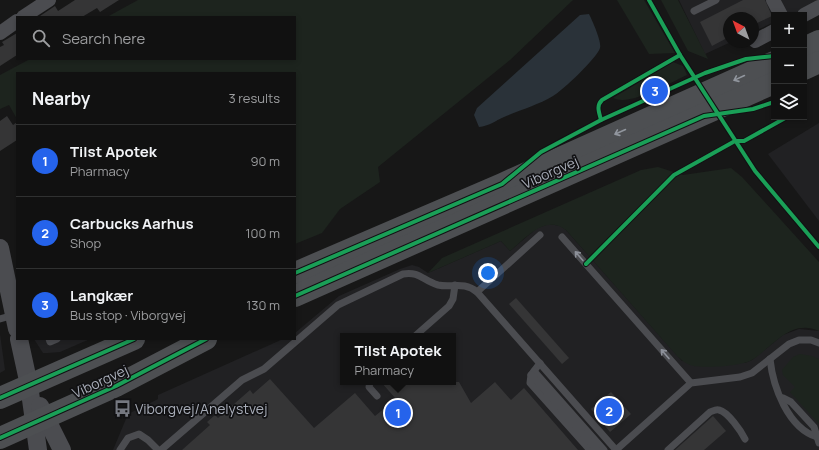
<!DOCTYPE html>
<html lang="en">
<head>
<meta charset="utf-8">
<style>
  body { margin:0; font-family:Manrope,sans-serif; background:#1e1f1f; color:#f1f3f6 }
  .controls { position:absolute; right:12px; top:12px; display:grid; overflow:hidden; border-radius:0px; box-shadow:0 2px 6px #0003 }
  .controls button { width:36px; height:36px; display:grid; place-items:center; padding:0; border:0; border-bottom:1px solid #303131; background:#111; color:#f1f3f6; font:20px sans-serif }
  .compass { position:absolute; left:723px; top:12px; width:36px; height:36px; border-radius:50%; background:#111; box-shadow:0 2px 6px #0003; rotate:319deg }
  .you { position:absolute; left:488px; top:273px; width:14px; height:14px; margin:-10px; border:3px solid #fff; border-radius:50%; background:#1a73e8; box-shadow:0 0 0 6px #1a73e833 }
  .badge { display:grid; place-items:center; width:26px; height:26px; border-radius:50%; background:#2563eb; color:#fff; font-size:13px; font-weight:700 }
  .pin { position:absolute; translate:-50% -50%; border:2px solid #fff; box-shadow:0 1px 4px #0006 }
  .popup { position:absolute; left:340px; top:333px; width:116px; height:52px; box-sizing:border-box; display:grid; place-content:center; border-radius:0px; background:#111; filter:drop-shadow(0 1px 3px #0005); font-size:13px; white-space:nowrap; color:#9c9d9f }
  .popup b { font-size:15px; color:#f1f3f6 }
  .popup::after { content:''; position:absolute; left:50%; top:100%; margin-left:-8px; border:8px solid transparent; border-top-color:#111 }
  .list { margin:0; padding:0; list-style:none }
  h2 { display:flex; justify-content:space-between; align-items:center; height:52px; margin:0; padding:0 16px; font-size:17px }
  h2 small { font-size:13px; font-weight:400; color:#9c9d9f }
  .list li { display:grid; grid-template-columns:26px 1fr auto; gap:12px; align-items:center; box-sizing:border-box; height:72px; padding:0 16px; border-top:1px solid #303131 }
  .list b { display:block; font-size:15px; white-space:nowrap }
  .list p { margin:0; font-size:13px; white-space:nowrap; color:#9c9d9f }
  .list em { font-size:13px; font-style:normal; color:#9c9d9f }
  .icon { flex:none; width:22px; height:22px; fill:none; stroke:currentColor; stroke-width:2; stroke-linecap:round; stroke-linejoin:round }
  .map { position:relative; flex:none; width:819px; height:450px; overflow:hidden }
  .search { position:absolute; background:#111; box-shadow:0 2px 6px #0003; left:16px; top:16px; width:280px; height:44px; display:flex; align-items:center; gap:10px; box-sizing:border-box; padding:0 14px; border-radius:0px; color:#9c9d9f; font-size:15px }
  .panel { position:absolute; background:#111; box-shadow:0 2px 6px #0003; left:16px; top:72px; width:280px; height:268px; border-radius:0px }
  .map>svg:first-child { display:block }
  .built { fill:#212123; fill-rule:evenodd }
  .green { fill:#1d241e }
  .water { fill:#2a3239 }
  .building { fill:#353536 }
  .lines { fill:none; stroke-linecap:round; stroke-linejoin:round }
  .service { stroke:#4b4c50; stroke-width:7 }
  .minor { stroke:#4b4c50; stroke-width:14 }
  .tertiary { stroke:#4b4c50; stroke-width:18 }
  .primary { stroke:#4d4f52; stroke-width:22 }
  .cycleway-casing { stroke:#111113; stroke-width:6 }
  .cycleway { stroke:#1a9f57; stroke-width:4 }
  .oneway { stroke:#91969e }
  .oneway2 { stroke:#8c9099 }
  .labels { text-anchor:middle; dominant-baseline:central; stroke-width:3.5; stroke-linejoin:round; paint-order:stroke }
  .street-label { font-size:14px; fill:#a8adb8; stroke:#111113 }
  .poi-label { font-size:14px; fill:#a8adb8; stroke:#111113; text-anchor:start }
</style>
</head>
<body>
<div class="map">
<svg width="819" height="450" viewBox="0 0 819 450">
  <rect width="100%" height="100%" fill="#171717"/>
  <g class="built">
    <path d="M679,0H819V2L791,15H774V22L753,32V18H729V42H731L705,54Z"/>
    <path d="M819,123V221L768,154Z"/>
    <path d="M549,224L561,226L566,230L682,361L745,363L752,360L783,335L799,329L819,331V450H113L128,414L158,399V395L283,339H295V333L339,296L400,269L412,265L419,267L428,273L501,241L510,251L537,228ZM343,336H453V382H343Z"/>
    <path d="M0,334L5,370L0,373Z"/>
    <path d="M34,339H90L60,352L48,353H43Z"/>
  </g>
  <g class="green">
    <path d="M138,0H573L510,60L378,167L380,182L340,209L322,233L295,244V73H17V119L9,105L0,109V75L30,59H295V17H107Z"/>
    <path d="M617,0H644L675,53L649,54Z"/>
    <path d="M661,0H678L708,59L688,51Z"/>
    <path d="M673,62L683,66L687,75C671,82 630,107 613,98Z"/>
    <path d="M658,167L683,175L731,168L742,177L819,262V331C789,318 772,349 750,361C740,366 701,369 690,365C685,363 681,360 677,356L566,230C545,214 526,238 510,251L501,241L428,273L442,258L641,170Z"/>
    <path d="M800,354L812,356L819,359V424L790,392L795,387L783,375L782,370L793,357Z"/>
  </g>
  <path class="water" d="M589,14C592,20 602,42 600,48C597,58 562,91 553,96C538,105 520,110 504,117C495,121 489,126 479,127L474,115L477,108L580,15Z"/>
  <g class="building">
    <path d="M75,0H119L100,12L97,8L82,17L40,16L55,6L58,11Z"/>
    <path d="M743,0H765L772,16L753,25V18H729V37L712,46L700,22Z"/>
    <path d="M17,33V55L0,66V47L4,45L2,42Z"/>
    <path d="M7,116L13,125L17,122V140L0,151V121Z"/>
    <path d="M516,298L569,358L562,364L509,304Z"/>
    <path d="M270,379L314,428L355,393L375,416L396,399L381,382H459L471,403L495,382L511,400L524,388L578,450H182L210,425L207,422L215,415L218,418L250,390L253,394Z"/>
    <path d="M611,392L631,414L610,432L591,409Z"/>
    <path d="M713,416L726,431L704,450H675Z"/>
  </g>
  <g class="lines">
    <g class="service">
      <path d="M694,11L716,0"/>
      <path d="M562,237L691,383"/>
      <path d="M477,292L540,235"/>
      <path d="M0,319L14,315"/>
      <path d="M415,336L449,306L453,299L455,285"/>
      <path d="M49,339L50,342L57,339"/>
      <path d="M770,359C773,387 788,428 817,437"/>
      <path d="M540,363L531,375L530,383L589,449L592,450"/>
      <path d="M534,371L604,450"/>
      <path d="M531,375L597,450"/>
      <path d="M370,382L369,387L377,396"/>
      <path d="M783,398L791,402L814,427L819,443"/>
      <path d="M120,450L128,438L139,434L148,440L158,450"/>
      <path d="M161,450L242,380L264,369L338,305L403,274C420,271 423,281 438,285C452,288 464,281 477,292L616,450"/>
      <path d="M616,450L691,383L740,377L752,373L789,344L799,340H811L819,343"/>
      <path d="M668,450L710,412C713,411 716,409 719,410C728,412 741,431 745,439"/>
    </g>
    <g class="minor">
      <path d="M773,0L781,15"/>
      <path d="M804,15L819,7"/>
      <path d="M23,17L49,0"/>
      <path d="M0,33L17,21"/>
      <path d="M755,41L774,31"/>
    </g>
    <g class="tertiary">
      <path d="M0,248L17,329"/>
      <path d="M19,339L29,385L38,450"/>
      <path d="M40,406L62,450"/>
    </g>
    <g class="primary">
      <path d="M804,48L819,41"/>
      <path d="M804,69L819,62"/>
      <path d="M295,273L502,184L774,62"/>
      <path d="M295,296L774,83"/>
      <path d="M0,398L134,339"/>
      <path d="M0,438L116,386L206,339"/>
    </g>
    <defs>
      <g id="cycleway">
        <path d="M649,0L680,55L755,171L819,247"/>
        <path d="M601,120C599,112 596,106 602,100L680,55"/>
        <path d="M586,264L674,175L735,141H744L787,117"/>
        <path d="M295,273L502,184L541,152L601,120L705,73L746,59L774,56"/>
        <path d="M295,296L704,116L753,109L774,102"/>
        <path d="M0,398L134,339"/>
        <path d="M0,438L116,386L206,339"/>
      </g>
    </defs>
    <use href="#cycleway" class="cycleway-casing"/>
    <use href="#cycleway" class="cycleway"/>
  </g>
  <defs><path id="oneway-shaft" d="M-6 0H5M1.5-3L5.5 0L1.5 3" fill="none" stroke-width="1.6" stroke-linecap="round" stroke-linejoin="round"/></defs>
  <g class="oneway">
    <use href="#oneway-shaft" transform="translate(739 78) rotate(155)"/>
    <use href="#oneway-shaft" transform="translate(620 132) rotate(156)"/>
  </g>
  <g class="oneway2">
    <use href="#oneway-shaft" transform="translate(579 256) rotate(-131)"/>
    <use href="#oneway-shaft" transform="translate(665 354) rotate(-131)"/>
  </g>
  <defs>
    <symbol id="bus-bare" viewBox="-9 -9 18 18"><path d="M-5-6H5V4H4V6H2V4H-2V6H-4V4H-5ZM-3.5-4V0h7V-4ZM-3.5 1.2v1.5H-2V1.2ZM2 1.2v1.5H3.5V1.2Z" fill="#757880" stroke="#111113" stroke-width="2.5" paint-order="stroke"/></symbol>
  </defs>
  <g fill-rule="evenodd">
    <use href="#bus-bare" x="110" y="396" width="25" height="25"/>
  </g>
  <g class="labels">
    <g class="street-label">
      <text transform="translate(550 172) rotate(-24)">Viborgvej</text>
      <text transform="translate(100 381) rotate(-25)">Viborgvej</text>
    </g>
    <g class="poi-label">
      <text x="135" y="408">Viborgvej/Anelystvej</text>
    </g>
  </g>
</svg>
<div class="controls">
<button>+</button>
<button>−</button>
<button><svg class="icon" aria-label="layers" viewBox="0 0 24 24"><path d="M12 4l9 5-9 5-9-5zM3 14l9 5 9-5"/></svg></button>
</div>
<svg class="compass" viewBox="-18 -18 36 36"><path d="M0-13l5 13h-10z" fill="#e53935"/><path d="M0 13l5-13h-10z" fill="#9c9d9f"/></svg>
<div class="you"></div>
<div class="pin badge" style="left:398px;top:413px">1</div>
<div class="popup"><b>Tilst Apotek</b>Pharmacy</div>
<div class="pin badge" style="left:609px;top:411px">2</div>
<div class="pin badge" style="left:655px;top:91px">3</div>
<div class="search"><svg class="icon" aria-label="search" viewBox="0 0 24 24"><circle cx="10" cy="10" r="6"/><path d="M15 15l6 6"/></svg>Search here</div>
<section class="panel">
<h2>Nearby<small>3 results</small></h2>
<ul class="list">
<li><span class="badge">1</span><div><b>Tilst Apotek</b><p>Pharmacy</p></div><em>90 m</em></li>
<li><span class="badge">2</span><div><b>Carbucks Aarhus</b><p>Shop</p></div><em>100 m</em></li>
<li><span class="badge">3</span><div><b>Langkær</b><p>Bus stop · Viborgvej</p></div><em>130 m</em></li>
</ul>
</section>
</div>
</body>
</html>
